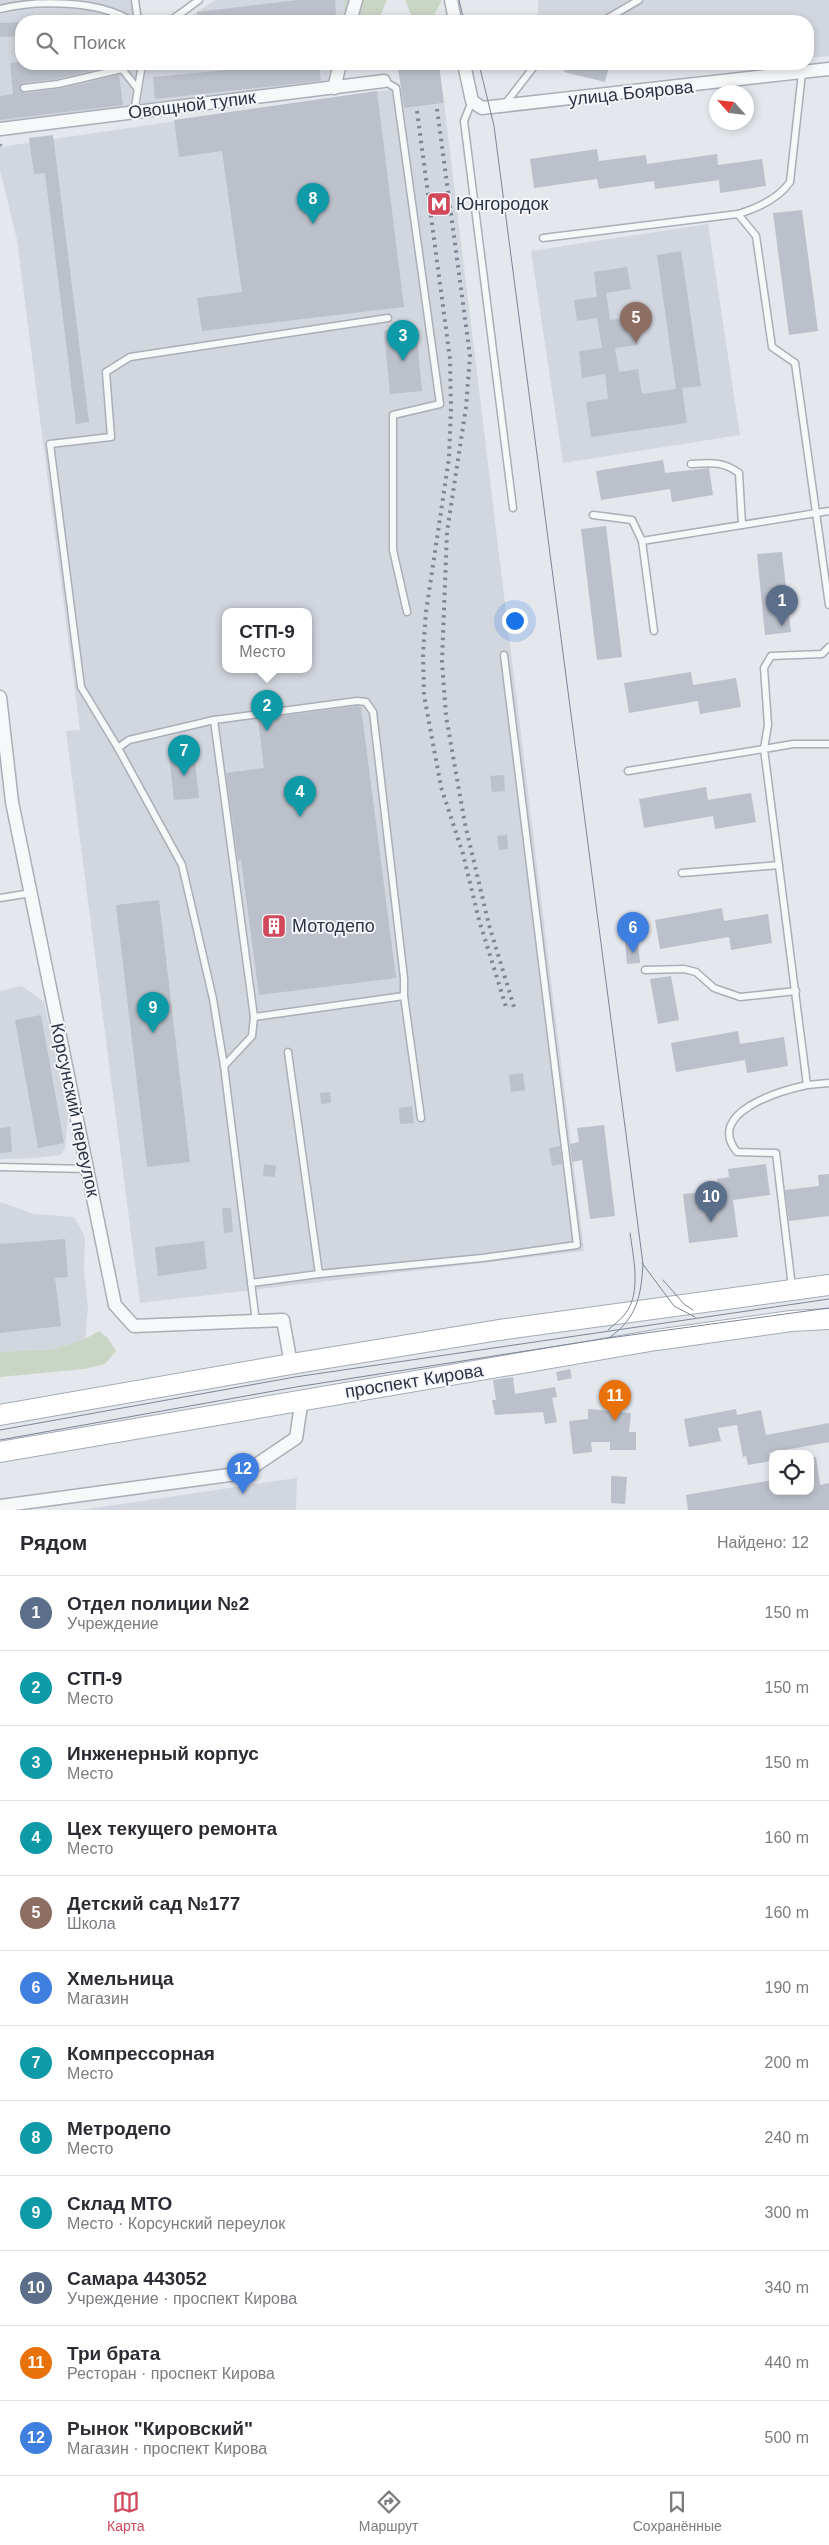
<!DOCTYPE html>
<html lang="ru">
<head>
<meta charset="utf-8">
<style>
  body { margin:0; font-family:Arial,sans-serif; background:#f2f2f3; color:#2b2b33 }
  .controls { position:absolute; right:15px; bottom:15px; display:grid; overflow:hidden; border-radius:10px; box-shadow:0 2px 8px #0003 }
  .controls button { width:45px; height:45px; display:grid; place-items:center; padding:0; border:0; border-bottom:1px solid #e1e1e2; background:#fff; color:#2b2b33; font:25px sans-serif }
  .compass { position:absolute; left:709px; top:85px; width:45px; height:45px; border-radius:50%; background:#fff; box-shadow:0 2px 8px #0003; rotate:297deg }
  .you { position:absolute; left:514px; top:620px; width:18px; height:18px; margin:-12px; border:4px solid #fff; border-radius:50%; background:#1a73e8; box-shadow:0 0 0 8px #1a73e833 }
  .badge { display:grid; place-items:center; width:32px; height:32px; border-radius:50%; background:#d1495b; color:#fff; font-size:16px; font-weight:700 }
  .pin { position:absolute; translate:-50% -41px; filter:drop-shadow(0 1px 2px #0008) }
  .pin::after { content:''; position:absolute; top:26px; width:18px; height:15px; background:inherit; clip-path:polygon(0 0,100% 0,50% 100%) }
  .popup { position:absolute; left:222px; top:608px; width:90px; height:65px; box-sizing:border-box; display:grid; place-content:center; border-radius:10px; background:#fff; filter:drop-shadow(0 1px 4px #0005); font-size:16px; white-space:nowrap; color:#7c7c81 }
  .popup b { font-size:19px; color:#2b2b33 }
  .popup::after { content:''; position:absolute; left:50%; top:100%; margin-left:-10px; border:10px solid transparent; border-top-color:#fff }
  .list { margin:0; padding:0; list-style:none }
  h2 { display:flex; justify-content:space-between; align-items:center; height:65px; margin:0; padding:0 20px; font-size:21px }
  h2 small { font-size:16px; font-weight:400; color:#7c7c81 }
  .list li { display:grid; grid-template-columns:32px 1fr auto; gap:15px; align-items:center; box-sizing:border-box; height:75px; padding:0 20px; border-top:1px solid #e1e1e2 }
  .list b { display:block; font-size:19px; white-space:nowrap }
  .list p { margin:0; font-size:16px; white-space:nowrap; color:#7c7c81 }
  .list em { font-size:16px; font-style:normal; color:#7c7c81 }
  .icon { flex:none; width:28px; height:28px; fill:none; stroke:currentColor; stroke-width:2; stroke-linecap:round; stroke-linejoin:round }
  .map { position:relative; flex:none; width:829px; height:1510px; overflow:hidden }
  .search { position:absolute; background:#fff; box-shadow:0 2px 8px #0003; left:15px; right:15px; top:15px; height:55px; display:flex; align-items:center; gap:12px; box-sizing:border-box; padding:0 18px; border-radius:20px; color:#7c7c81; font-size:19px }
  .sheet { height:965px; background:#fff }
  nav { display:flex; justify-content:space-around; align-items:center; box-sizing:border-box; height:70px; border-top:1px solid #e1e1e2; background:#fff; font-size:14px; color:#7c7c81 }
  nav a { display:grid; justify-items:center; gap:2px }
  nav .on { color:#d1495b }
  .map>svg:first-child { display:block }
  .built { fill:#d2d6de; fill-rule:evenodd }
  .green { fill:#c9d6c5 }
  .building { fill:#bbc0ca }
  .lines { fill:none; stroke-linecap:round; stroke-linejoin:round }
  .lane-casing { stroke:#a9aeb7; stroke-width:9 }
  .street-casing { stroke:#a9aeb7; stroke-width:15 }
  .primary-casing { stroke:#a3abb8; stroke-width:22 }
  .lane { stroke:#f7f8fa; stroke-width:6 }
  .street { stroke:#f7f8fa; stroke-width:12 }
  .primary { stroke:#fff; stroke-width:20 }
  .tram { stroke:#7d8696; stroke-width:1 }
  .rail { stroke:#7d8696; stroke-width:4; stroke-dasharray:2.5 5; stroke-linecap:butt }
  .labels { text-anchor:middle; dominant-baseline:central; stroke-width:4; stroke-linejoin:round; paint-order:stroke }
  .street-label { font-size:18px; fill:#2b3445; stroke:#f4f6f9 }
  .poi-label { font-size:18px; fill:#2b3445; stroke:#f4f6f9; text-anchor:start }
</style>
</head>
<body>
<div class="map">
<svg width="829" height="1510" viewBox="0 0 829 1510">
  <rect width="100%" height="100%" fill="#e4e7ec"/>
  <g class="built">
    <path d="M0,0H140L141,21H21V64H138L133,106L0,124Z"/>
    <path d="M215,0H352L347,21H184Z"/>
    <path d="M538,0H829V56L808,58V21H538Z"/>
    <path d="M147,64H336L332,81L140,107Z"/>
    <path d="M401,88L404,108L444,103L584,1251L140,1303L66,731L80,730L17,240L0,170V147ZM226,612H308V670H226Z"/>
    <path d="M708,224L740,435L563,463L531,251Z"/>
    <path d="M22,986L44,1002L68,1115L65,1149L60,1155L35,1158L0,1159V991Z"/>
    <path d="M0,1202L34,1214L74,1217L85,1237L84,1271L88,1308L85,1339L54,1349L0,1352Z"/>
    <path d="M297,1478L296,1510H81Z"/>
  </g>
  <g class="green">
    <path d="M344,0H387L378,21H345Z"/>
    <path d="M405,0H441V2L431,21L413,19Z"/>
    <path d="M99,1331L108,1338L116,1351L105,1364L84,1369L0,1377V1352L54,1349L85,1339Z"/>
  </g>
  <g class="building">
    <path d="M298,0H335L336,15L283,21H198L197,12Z"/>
    <path d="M21,22V36L0,37V23Z"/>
    <path d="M21,62V64H118L57,79L23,83L19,89L25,93L59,89L119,75L123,105L0,120V96L13,94L10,63Z"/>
    <path d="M289,64H319L321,81L155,99L153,77Z"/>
    <path d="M428,64H439L444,103L404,108L398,68Z"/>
    <path d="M566,64H595L609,67L605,82L564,72Z"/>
    <path d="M377,91L404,307L202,331L197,298L242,292L222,151L179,157L174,120Z"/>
    <path d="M53,135L89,422L76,424L45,173L34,174L29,138Z"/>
    <path d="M597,149L599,161L646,155L647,164L717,154L718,165L762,159L766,186L720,193L719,180L655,189L654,181L599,189L597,179L534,188L530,159Z"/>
    <path d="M802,210L818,331L789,335L773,213Z"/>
    <path d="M681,251L701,386L682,388L687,423L591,437L586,402L608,399L605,374L582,378L579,351L602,348L597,318L577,321L574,300L597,297L594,272L627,267L631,289L606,293L610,320L634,317L638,345L615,348L619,372L638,369L642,394L676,389L657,255Z"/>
    <path d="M416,328L422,391L390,394L384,331Z"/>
    <path d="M663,460L665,473L709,468L713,495L672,502L670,489L601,500L596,471Z"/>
    <path d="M606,526L622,657L597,660L581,529Z"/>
    <path d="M782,552L791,632L765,635L757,554Z"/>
    <path d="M691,672L693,685L736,678L741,707L700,714L698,701L629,713L624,683Z"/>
    <path d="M358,706L361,707L396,978L259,995L241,860L238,861L226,773L264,768L258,719Z"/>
    <path d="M194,752L199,798L174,800L169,755Z"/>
    <path d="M504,775L505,791L492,792L490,776Z"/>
    <path d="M706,787L708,800L751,793L756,822L715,829L713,816L644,828L639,799Z"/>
    <path d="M507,835L508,849L499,850L497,836Z"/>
    <path d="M159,900L190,1162L147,1167L116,905Z"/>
    <path d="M722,908L724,921L768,914L772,943L731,950L729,937L660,949L655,920Z"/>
    <path d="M638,941L640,963L627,964L625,942Z"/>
    <path d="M671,976L679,1020L658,1024L650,979Z"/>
    <path d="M41,1015L64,1143L38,1148L15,1020Z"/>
    <path d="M738,1031L740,1044L784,1037L788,1066L747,1073L745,1060L676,1072L671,1043Z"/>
    <path d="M523,1073L525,1090L511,1092L509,1075Z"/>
    <path d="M330,1092L331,1103L321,1104L320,1093Z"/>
    <path d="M412,1106L414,1123L400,1124L399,1108Z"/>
    <path d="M604,1125L615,1216L590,1219L582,1160L572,1162L570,1144L579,1142L577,1128Z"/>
    <path d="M10,1127L12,1152L0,1153V1128Z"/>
    <path d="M560,1146L562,1164L552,1166L549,1148Z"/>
    <path d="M264,1164L276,1166L275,1177L263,1176Z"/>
    <path d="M766,1164L770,1195L733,1200L738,1237L689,1243L683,1194L719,1190L717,1179L729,1177L728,1169Z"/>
    <path d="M829,1174V1216L789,1221L785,1190L819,1186L818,1175Z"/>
    <path d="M222,1208H231L233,1232L224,1233Z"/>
    <path d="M65,1239L68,1277L55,1278L61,1326L0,1333V1244Z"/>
    <path d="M204,1241L207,1269L158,1276L155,1247Z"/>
    <path d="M570,1369L572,1378L558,1381L556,1372Z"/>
    <path d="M513,1377L515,1394L555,1387L557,1397L552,1398L557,1422L545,1424L543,1412L495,1415L492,1400H496L493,1380Z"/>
    <path d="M588,1409L631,1413L629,1432H636V1450H610V1442H591L592,1452L573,1454L569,1421L588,1419Z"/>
    <path d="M736,1409L737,1415L761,1410L766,1435L829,1423V1442L769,1453L771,1461L748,1465L746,1456L743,1457L737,1425L718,1428L721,1441L689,1447L684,1419Z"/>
    <path d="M810,1457H816L820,1485L829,1483V1510H688L686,1495L773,1480V1491H810Z"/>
    <path d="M611,1476L627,1477L625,1504L611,1503Z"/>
  </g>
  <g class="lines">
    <defs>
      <g id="lane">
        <path d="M135,0L138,21"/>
        <path d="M0,9C36,0 99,0 131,21"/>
        <path d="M170,21L199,0"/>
        <path d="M603,21L639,0"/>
        <path d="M384,81L396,88L440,404L393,415V550L407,612"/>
        <path d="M24,88L58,84L122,69L137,88"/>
        <path d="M472,101L464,121L513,508"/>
        <path d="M505,104L536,64"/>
        <path d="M134,113L142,64"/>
        <path d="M738,214C758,208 778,199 790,182L802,73"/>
        <path d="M543,238L738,214L756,236L772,347L795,363L829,605"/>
        <path d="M388,318L130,357L106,372L111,437L50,444L81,687L118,748L129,740L214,720L357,701L366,702L373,712L404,978V996L421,1118"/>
        <path d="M691,464C710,463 723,461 739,473L742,525"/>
        <path d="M593,515L632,520L642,541"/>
        <path d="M654,631L642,541L829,511"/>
        <path d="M214,720L254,1017L404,996"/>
        <path d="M118,748L182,865L213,999L224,1066L256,1322"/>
        <path d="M628,771L764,749L768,725L764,668L771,656L822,654L829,647"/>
        <path d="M682,873L779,865"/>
        <path d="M0,898L31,893"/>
        <path d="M645,970L684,969L696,972L714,988L740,997L796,991"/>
        <path d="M224,1066L252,1036L254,1017"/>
        <path d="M807,1085L829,1083"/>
        <path d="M0,1167L87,1169"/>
        <path d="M319,1274L482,1258L577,1245L504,655"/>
        <path d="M251,1283L319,1274L288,1052"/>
        <path d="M792,1287L776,1153L737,1152C705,1113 779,1091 807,1085L764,749L793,744H829"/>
      </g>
      <g id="street">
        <path d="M451,0L455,21"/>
        <path d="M350,21L356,0"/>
        <path d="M464,64L472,101L482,108L829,69"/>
        <path d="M334,88L340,64"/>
        <path d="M0,129L384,81"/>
        <path d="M0,697L12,802L115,1305L134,1326L283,1320L291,1364"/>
        <path d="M0,1506L244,1473L296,1438L302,1399"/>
      </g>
      <g id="primary">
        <path d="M0,1415L291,1364L499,1330L829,1285"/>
        <path d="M0,1452L656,1340L791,1321L829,1319"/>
      </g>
    </defs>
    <use href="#lane" class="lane-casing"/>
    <use href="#street" class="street-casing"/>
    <use href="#primary" class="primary-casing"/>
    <use href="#lane" class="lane"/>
    <use href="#street" class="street"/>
    <use href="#primary" class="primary"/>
    <g class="tram">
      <path d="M459,0L464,21"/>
      <path d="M479,64L494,126L643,1264C641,1297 637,1318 609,1338"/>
      <path d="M642,1263L674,1306L695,1317"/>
      <path d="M663,1280L684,1304L693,1310"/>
      <path d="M608,1330C613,1325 621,1320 625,1314C642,1293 633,1256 630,1233"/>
      <path d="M0,1430L295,1377L829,1299"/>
      <path d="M0,1440L296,1387L609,1338L829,1308"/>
    </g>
    <g class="rail">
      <path d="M437,109L470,356L466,407L447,532L442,662L446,716L465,824L489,925L514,1007"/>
      <path d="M417,111L450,359L451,408L449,458L426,612L423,653L424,695L441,787L463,854L479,920L507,1010"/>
      <path d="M0,145L1,146"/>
    </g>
  </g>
  <defs>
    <symbol id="metro-square" viewBox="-11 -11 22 22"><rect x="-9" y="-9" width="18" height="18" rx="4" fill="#d1495b" stroke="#f4f6f9"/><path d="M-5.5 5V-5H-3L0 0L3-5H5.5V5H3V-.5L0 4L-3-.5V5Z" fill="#fff"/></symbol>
    <symbol id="building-square" viewBox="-11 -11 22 22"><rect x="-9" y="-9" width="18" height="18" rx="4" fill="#d1495b" stroke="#f4f6f9"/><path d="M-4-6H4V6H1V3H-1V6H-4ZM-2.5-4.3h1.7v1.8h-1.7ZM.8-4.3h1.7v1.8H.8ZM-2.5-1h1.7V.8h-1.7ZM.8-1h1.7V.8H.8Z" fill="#fff"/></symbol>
  </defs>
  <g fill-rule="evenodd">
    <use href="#metro-square" x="425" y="190" width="28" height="28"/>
    <use href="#building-square" x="260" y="912" width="28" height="28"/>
  </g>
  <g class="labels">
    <g class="street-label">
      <text transform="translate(631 93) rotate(-6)">улица Боярова</text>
      <text transform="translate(192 105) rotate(-7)">Овощной тупик</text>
      <text transform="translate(75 1110) rotate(78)">Корсунский переулок</text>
      <text transform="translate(414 1381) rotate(-9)">проспект Кирова</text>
    </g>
    <g class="poi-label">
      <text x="456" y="204">Юнгородок</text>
      <text x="292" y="926">Мотодепо</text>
    </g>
  </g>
</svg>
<div class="controls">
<button><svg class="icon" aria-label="locate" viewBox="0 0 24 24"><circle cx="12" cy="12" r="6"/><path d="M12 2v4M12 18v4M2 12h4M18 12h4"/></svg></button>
</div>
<svg class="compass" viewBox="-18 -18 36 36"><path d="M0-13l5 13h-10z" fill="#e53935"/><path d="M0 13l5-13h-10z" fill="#7c7c81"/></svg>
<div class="you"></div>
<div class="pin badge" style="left:782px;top:626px;background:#5c6f8a">1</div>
<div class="pin badge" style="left:267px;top:731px;background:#0f9aa8">2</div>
<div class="popup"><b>СТП-9</b>Место</div>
<div class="pin badge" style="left:403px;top:361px;background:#0f9aa8">3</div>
<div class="pin badge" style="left:300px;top:817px;background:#0f9aa8">4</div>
<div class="pin badge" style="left:636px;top:343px;background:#8d6e63">5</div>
<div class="pin badge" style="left:633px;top:953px;background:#3f7fe0">6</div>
<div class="pin badge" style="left:184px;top:776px;background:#0f9aa8">7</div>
<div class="pin badge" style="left:313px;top:224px;background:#0f9aa8">8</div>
<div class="pin badge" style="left:153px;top:1033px;background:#0f9aa8">9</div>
<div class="pin badge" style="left:711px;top:1222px;background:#5c6f8a">10</div>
<div class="pin badge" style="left:615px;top:1421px;background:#e8710a">11</div>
<div class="pin badge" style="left:243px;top:1494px;background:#3f7fe0">12</div>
<div class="search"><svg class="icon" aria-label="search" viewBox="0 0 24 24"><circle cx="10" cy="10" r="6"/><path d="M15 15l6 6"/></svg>Поиск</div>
</div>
<section class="sheet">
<h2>Рядом<small>Найдено: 12</small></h2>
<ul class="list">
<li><span class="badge" style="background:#5c6f8a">1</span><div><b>Отдел полиции №2</b><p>Учреждение</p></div><em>150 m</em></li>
<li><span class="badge" style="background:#0f9aa8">2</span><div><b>СТП-9</b><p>Место</p></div><em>150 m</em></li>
<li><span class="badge" style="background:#0f9aa8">3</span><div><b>Инженерный корпус</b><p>Место</p></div><em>150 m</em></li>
<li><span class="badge" style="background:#0f9aa8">4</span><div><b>Цех текущего ремонта</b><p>Место</p></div><em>160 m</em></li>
<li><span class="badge" style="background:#8d6e63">5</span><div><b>Детский сад №177</b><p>Школа</p></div><em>160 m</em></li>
<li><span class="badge" style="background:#3f7fe0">6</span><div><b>Хмельница</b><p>Магазин</p></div><em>190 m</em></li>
<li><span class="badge" style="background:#0f9aa8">7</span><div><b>Компрессорная</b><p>Место</p></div><em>200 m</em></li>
<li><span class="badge" style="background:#0f9aa8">8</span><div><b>Метродепо</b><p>Место</p></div><em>240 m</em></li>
<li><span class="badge" style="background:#0f9aa8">9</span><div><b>Склад МТО</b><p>Место · Корсунский переулок</p></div><em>300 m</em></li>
<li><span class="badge" style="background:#5c6f8a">10</span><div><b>Самара 443052</b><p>Учреждение · проспект Кирова</p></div><em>340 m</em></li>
<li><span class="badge" style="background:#e8710a">11</span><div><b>Три брата</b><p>Ресторан · проспект Кирова</p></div><em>440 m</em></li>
<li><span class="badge" style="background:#3f7fe0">12</span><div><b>Рынок &quot;Кировский&quot;</b><p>Магазин · проспект Кирова</p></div><em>500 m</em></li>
</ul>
</section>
<nav>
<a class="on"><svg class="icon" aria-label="map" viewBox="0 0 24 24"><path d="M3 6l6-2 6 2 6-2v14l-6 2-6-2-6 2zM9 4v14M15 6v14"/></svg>Карта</a>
<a><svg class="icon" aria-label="directions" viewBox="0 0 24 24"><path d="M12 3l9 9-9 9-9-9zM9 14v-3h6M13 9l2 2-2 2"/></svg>Маршрут</a>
<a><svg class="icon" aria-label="saved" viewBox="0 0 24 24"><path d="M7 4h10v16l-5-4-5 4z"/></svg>Сохранённые</a>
</nav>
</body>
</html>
